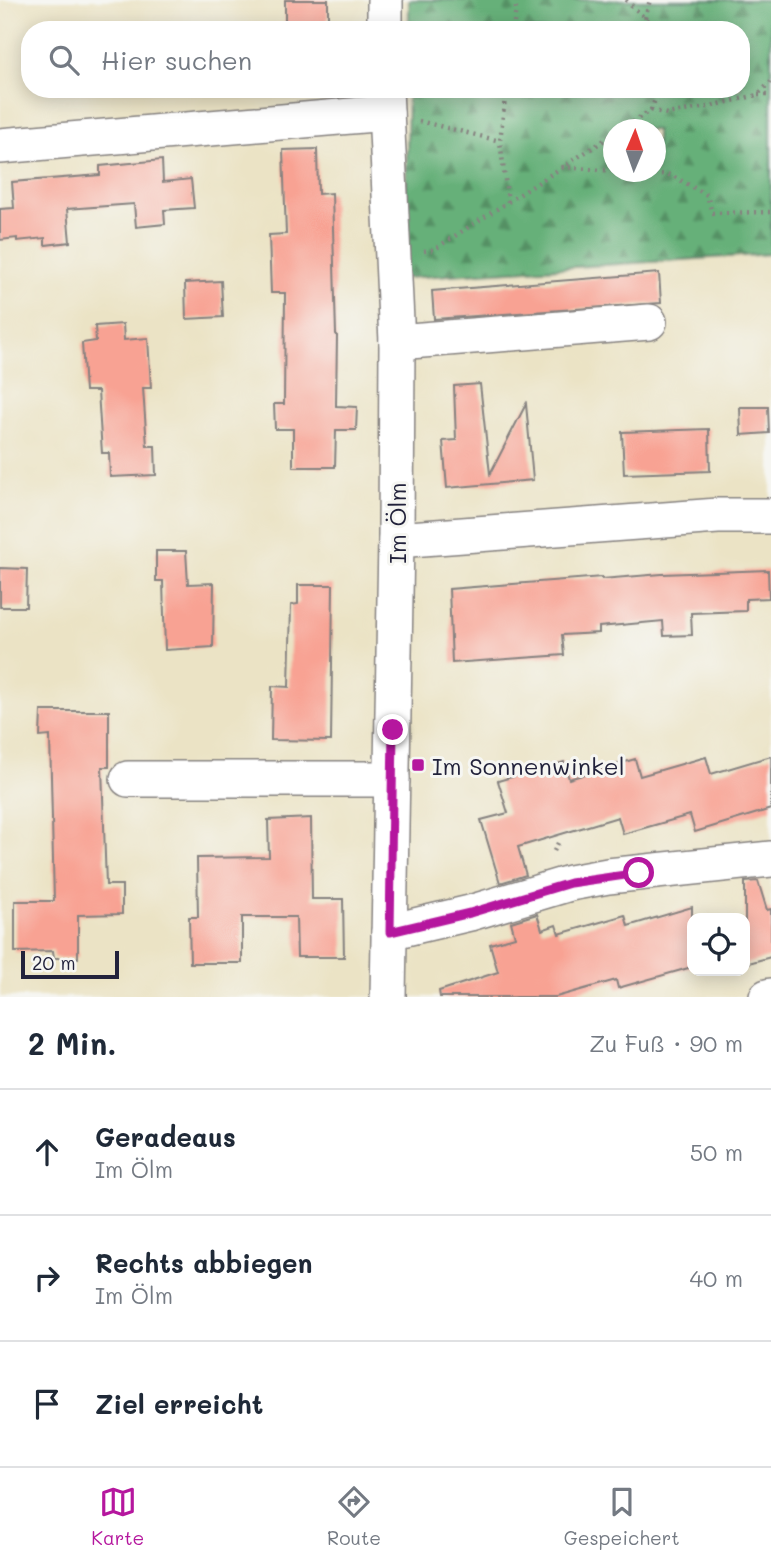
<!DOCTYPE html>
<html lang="de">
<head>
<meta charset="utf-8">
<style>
  body { margin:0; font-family:Mali,sans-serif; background:#f6f6f7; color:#1f2937 }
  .controls { position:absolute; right:21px; bottom:21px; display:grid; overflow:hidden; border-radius:14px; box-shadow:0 4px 18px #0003 }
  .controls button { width:63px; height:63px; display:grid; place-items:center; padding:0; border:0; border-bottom:2px solid #e0e1e3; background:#fff; color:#1f2937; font:35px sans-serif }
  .compass { position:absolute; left:603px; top:119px; width:63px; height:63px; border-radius:50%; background:#fff; box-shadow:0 4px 18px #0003; rotate:2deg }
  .scale { position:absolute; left:21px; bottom:18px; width:98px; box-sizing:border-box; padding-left:7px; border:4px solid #22223b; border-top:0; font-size:19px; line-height:24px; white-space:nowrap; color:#22223b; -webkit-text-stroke:5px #f6f6f2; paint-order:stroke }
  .stop { position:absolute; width:21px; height:21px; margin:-16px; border:5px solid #b5179e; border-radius:50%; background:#fff }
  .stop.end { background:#b5179e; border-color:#fff; box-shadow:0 2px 7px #0008 }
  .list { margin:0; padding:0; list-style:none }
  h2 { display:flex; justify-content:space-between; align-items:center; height:91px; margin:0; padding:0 28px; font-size:30px }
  h2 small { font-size:23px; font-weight:400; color:#747a83 }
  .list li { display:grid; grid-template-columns:46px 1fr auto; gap:21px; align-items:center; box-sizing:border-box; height:126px; padding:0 28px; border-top:2px solid #e0e1e3 }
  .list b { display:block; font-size:26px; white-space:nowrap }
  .list p { margin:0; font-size:23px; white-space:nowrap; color:#747a83 }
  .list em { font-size:23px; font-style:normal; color:#747a83 }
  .icon { flex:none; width:38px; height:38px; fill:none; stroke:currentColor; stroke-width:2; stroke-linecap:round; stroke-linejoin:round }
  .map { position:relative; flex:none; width:771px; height:997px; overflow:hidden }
  .search { position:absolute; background:#fff; box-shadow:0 4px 18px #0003; left:21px; right:21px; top:21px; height:77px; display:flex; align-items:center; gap:18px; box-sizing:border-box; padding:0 24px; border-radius:28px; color:#747a83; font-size:26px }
  .sheet { height:469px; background:#fff }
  nav { display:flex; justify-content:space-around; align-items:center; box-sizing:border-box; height:98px; border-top:2px solid #e0e1e3; background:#fff; font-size:19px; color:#747a83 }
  nav a { display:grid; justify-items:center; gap:4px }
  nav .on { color:#b5179e }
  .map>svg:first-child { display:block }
  .forest { fill:url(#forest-firs); stroke:#44695a; stroke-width:2; fill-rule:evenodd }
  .building { fill:#f8a293 }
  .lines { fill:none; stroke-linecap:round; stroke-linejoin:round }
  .minor-casing { stroke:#868280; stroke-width:38 }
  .path { stroke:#868280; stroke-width:4.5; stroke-dasharray:2 5; stroke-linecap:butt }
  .minor { stroke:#fff; stroke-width:35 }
  .route { stroke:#b5179e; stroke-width:9 }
  .poi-dot { fill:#b5179e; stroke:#f6f6f2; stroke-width:2.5 }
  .labels { text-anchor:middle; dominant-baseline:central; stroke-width:6; stroke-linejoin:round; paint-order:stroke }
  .street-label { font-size:24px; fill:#22223b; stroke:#f6f6f2 }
  .poi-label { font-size:24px; fill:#22223b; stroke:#f6f6f2; text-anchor:start }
</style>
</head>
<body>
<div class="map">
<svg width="771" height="997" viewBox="0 0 771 997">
  <defs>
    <pattern id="forest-firs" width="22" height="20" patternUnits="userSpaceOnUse" patternTransform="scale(1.75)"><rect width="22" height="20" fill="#66b079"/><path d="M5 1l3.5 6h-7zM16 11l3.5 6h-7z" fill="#548f64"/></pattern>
  </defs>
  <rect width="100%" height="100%" fill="#f6f6f2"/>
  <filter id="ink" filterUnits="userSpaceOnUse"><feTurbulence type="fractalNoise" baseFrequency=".0143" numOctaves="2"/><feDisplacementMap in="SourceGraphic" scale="14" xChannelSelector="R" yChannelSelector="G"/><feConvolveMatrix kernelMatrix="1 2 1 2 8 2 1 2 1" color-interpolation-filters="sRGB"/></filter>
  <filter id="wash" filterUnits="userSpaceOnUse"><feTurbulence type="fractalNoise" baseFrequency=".00686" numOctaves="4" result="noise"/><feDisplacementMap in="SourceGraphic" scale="28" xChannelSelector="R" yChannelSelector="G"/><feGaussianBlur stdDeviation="1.57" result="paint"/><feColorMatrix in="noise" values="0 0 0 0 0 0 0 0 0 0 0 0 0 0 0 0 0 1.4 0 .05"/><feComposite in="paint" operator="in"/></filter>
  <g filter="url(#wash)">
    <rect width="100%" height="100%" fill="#ebe3c5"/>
    <path class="forest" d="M409,0H771V254L405,278L408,89H741V30H409ZM614,130H656V172H614Z"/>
    <g id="blocks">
      <g class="building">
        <rect x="285" y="0" width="43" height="30"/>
        <path d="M317,149L318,194L332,193L336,334L337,335L336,406L357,407L356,430H336L335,467H293V429H275L274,404H284L285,293H271L269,235L286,234L283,150Z"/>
        <path d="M162,160L163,182L191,179L194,208L164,210L165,224L136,227L134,204L67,209L70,242L45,245V238L17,241V238L0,240V209L14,208L12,182L100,175V166Z"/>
        <path d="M659,273L661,303L434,319L432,291Z"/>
        <path d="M221,281L223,317L186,319L185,283Z"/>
        <path d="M123,324L124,340L148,338L151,388H143L147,446H155L156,475L110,477L109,453H102L98,391H85L82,343L96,341L95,326Z"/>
        <path d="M480,384L490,474L526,404L533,480L447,488L443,441L456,440L454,386Z"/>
        <path d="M740,407H768L769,433L741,435Z"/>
        <path d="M709,429L710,471L624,474L622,432Z"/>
        <path d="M156,551H186L188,584L214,583L213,647L165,650L163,581H156Z"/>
        <path d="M0,568L27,569L26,607H0Z"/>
        <path d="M768,570L769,598L746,599V611L691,613L692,635L664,636L663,621L599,627V633L562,635L564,655L452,663L449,589L602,577V579L662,574Z"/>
        <path d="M298,585H333L331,741L271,740L272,686L289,687L291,605L298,604Z"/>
        <path d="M41,711H109V767H102L106,885H122V914L78,915V958H54L53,951L15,952V901H54L50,736L40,737Z"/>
        <path d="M771,756V809L695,832L690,815L623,834L618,817L518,847L526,875L500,883L481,820L508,813L498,781L564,762L569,779L635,759L640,776L706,757L711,774Z"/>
        <path d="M311,818L312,899H343L344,957H297L296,917H242V963H190L189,917H198L197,858L269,857L268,820Z"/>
        <path d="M758,881L767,910L771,909V957L745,964V882Z"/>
        <path d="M692,907V967L618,988L616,980L556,997H440L439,991L498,972L490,944L515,937L511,922L537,914L542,930L556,925L559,934L625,915L628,926Z"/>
      </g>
    </g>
  </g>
  <g filter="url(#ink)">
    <use href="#blocks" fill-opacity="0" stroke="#868280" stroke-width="2"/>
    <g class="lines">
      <defs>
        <g id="minor">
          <path d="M385,30V0"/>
          <path d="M385,89L397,342L396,540L388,997"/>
          <path d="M0,146L386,113"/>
          <path d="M397,342L649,322"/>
          <path d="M396,540L718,516H771"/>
          <path d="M128,779H392"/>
          <path d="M389,932L470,913L570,883L608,876L771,859"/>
          <path d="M767,997L771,996"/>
        </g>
      </defs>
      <use href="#minor" class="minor-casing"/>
      <g class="path">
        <path d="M626,0L657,30"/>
        <path d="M645,18L650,0"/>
        <path d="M513,30L517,0"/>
        <path d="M506,89L500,141L508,202"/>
        <path d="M758,95H771"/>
        <path d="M651,110L667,114L707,107L757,95L771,82"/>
        <path d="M651,110L659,89"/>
        <path d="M419,121L500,141"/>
        <path d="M621,130L651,110"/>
        <path d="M562,167L614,171"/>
        <path d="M626,172L671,175L707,195L712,213L771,212"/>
        <path d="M424,251L433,250L614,134"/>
        <path d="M554,851L560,839"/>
      </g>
      <use href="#minor" class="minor"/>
    </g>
  </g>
  <g class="lines" filter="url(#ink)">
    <path class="route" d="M393,730L390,932L470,913L570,883L639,873"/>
  </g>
  <rect class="poi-dot" x="411" y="758" width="14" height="14" rx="3.5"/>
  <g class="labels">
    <g class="street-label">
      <text transform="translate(396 523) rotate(-90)">Im Ölm</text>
    </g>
    <g class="poi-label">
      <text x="432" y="765">Im Sonnenwinkel</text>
    </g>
  </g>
</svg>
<div class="controls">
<button><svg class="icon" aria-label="locate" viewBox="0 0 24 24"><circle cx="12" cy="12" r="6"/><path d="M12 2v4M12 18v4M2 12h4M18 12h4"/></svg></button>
</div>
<svg class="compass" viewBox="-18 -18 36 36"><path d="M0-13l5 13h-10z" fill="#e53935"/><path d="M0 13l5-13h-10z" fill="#747a83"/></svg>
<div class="scale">20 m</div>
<div class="stop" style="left:639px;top:873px"></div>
<div class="stop end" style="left:393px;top:730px"></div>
<div class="search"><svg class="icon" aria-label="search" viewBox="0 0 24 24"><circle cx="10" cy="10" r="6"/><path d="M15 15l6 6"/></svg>Hier suchen</div>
</div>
<section class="sheet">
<h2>2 Min.<small>Zu Fuß · 90 m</small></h2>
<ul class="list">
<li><svg class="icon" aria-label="ahead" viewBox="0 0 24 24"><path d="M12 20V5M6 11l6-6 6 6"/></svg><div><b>Geradeaus</b><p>Im Ölm</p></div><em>50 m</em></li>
<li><svg class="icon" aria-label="right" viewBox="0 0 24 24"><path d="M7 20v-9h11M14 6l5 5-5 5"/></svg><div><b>Rechts abbiegen</b><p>Im Ölm</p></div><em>40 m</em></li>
<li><svg class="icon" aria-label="arrive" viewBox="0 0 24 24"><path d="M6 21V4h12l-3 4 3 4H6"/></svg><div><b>Ziel erreicht</b></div></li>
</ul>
</section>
<nav>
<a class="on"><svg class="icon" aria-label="map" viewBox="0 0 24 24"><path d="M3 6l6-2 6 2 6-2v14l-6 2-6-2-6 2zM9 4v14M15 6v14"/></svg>Karte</a>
<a><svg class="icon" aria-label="directions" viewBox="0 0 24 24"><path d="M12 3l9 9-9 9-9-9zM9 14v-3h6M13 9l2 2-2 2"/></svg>Route</a>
<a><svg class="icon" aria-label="saved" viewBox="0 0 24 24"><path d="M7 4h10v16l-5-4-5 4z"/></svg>Gespeichert</a>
</nav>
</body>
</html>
